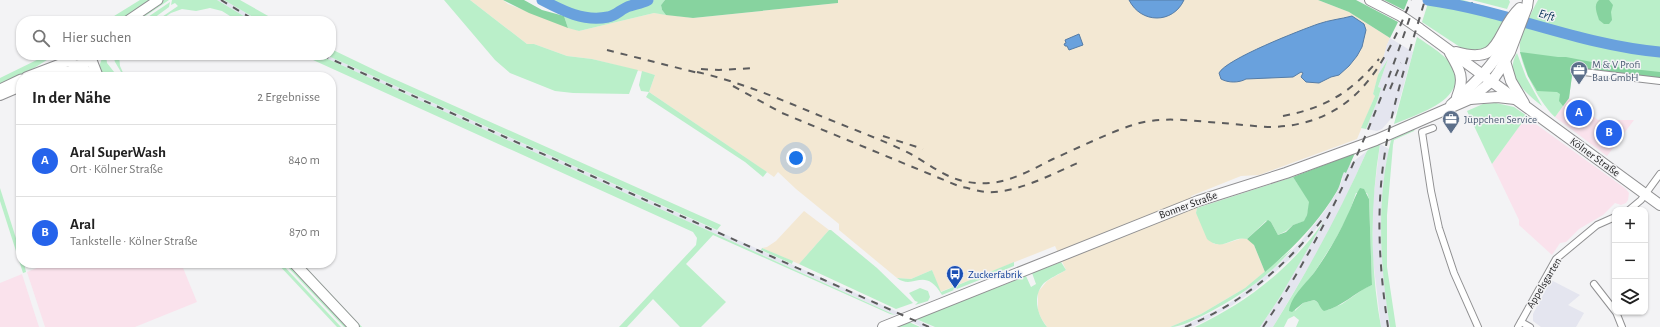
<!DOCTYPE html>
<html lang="de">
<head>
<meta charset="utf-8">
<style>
  body { margin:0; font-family:"Alegreya Sans",sans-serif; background:#f6f6f6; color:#222 }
  .controls { position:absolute; right:12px; bottom:12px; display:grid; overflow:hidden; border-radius:8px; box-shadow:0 1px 3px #0004 }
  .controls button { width:36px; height:36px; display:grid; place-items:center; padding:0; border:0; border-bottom:1px solid #e0e0e0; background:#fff; color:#222; font:20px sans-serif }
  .you { position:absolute; left:796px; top:158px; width:14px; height:14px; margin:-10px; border:3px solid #fff; border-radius:50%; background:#1a73e8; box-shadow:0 0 0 6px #1a73e833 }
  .badge { display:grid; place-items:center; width:26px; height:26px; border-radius:50%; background:#2563eb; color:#fff; font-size:13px; font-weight:700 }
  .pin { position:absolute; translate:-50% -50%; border:2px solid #fff; box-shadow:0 1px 4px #0006 }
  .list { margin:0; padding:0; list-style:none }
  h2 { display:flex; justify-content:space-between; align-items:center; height:52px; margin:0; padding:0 16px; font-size:17px }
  h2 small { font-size:13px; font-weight:400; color:#767676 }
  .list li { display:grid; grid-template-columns:26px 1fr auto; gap:12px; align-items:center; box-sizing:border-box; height:72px; padding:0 16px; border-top:1px solid #e0e0e0 }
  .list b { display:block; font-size:15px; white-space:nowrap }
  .list p { margin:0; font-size:13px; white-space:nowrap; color:#767676 }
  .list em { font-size:13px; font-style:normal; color:#767676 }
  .icon { flex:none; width:22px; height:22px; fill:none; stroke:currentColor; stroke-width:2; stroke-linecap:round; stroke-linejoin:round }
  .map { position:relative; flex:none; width:1660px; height:327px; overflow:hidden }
  .search { position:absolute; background:#fff; box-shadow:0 1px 3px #0004; left:16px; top:16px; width:320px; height:44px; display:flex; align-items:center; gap:10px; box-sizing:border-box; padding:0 14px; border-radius:16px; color:#767676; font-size:15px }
  .panel { position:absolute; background:#fff; box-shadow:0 1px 3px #0004; left:16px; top:72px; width:320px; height:196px; border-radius:16px }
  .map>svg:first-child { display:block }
  .commercial { fill:#fae2ec }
  .industrial { fill:#f3e8d3 }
  .built { fill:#e4e5ef }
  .green { fill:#baefc9; fill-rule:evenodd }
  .forest { fill:#87d39f }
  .water { fill:#69a1dd; stroke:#557ca6 }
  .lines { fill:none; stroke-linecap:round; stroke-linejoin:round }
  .stream { stroke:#557ca6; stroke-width:2 }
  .river { stroke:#69a1dd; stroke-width:11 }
  .street-casing { stroke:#909092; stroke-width:8 }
  .secondary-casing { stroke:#909092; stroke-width:11 }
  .primary-casing { stroke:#909092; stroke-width:12 }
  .street { stroke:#fff; stroke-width:6 }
  .secondary { stroke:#fff; stroke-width:9 }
  .primary { stroke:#fff; stroke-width:10 }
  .rail { stroke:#5c5c5d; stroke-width:2; stroke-dasharray:7 7; stroke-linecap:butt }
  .labels { text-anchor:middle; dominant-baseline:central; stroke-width:3; stroke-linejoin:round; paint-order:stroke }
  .service-label { font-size:11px; fill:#4e5e75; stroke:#f3f3f5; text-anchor:start }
  .street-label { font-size:11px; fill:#262627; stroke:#f3f3f5 }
  .transit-label { font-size:11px; fill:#164399; stroke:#f3f3f5; text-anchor:start }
  .water-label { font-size:12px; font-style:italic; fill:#022d53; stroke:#f3f3f5 }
</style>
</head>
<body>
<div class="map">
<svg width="1660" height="327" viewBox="0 0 1660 327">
  <rect width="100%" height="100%" fill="#f3f3f5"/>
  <g class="commercial">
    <path d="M1569,98L1598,120H1634L1607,156L1555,117Z"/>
    <path d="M1526,117L1626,189L1629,193L1628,200L1626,203L1621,205L1615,203L1603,215L1579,229L1566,242L1560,243L1552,255L1519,225V220L1492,164Z"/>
    <path d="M49,263H181L197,302L135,327H45L27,272Z"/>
    <path d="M22,274L39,327H0V283Z"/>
  </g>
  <g class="industrial">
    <path d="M470,0H503L508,4L579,31L654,13L693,18L838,3V0H1318L1349,12L1390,38L1387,45L1373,94L1375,96L1357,139L1259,175L1241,176L1191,196L1197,208L1196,213L1214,244H1224L1243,238L1250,240L1254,245L1265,272L1245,288L1201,314L1170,327H1047L1041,318L1038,310V292L1047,281L1066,270L1055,246L940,292L932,270L911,279L897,278L839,230V224L796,189L778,172L774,177L649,92L655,75L592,59L567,56L534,44H527Z"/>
    <path d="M804,211L829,230L799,264L762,248L767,247L776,241Z"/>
  </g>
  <g class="built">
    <path d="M217,0H224L260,21H252Z"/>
    <path d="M1390,38L1413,52L1396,113L1382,129L1377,131L1366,129L1378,99L1381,88L1378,87L1388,59L1378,75L1387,45Z"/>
    <path d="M319,55H326L900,313L895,315L882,309Z"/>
    <path d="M1380,144L1389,149L1383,185L1382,243L1385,287L1390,327H1381L1373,259V201Z"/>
    <path d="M1367,151L1340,210L1314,258L1273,327H1260L1280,297L1323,220L1296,254L1255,290L1231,306L1205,321L1191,327H1181L1221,308L1237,298L1279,264L1302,240L1324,212L1337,192L1341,183L1343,178L1341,177L1350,164Z"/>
    <path d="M1551,280L1580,295L1568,305L1584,313L1576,327H1541L1533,321V314Z"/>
    <path d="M916,319L923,323L932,327H920V326L910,321Z"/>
  </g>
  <g class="green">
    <path d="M140,0H152L118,21H106Z"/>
    <path d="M163,0H169L138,21H133Z"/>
    <path d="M172,0H217L252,21H238L222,11L210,8L196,11L182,9L171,13L159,21H156L178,6L175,3L171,5Z"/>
    <path d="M224,0H240L277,21H260Z"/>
    <path d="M444,0H470L527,44H534L567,56L592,59L638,70L629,94L573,93L555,91L510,73L495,60Z"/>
    <path d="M547,0H641L620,8L606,15L578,14L556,6Z"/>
    <path d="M654,0H665L661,5L662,10L666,15L654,13L579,31L568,28L564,16C579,19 599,25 614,18C620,15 624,11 630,8C638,5 646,5 654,0Z"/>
    <path d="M1429,0H1463L1506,12L1498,33L1490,45L1478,51H1466L1422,22Z"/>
    <path d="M1472,0H1509L1510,2L1507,9Z"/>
    <path d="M1538,0H1660V79L1573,68L1569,98L1555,117C1541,105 1517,62 1520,43C1522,32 1532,11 1538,0Z"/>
    <path d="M170,2L169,7L150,21H142Z"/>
    <path d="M1417,37C1433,48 1451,58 1459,76H1455C1455,81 1456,85 1453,89C1445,106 1411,117 1394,124Z"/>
    <path d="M331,49L383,74L721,225L717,230L326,55H331Z"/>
    <path d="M1517,53L1526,77L1542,106C1527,94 1503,75 1517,53Z"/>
    <path d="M47,55H55L34,68L0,86V78Z"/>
    <path d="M68,55H89L85,60L75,61Z"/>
    <path d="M103,55H106L107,63L118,77H100L98,70Z"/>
    <path d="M113,55H119L120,66L125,77H124L115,62Z"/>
    <path d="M302,55H319L895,315L890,314L713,235L686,264L726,302L701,327H680L653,299L627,327H619L696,245L697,238L693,232Z"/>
    <path d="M1388,59L1378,87L1381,88L1378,99L1366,129L1361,128L1375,96L1373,94L1378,75Z"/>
    <path d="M642,71L655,75L649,92L767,172L763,177L745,162L646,97L649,92L641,91L639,85Z"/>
    <path d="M1496,103L1514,107L1527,116L1492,164L1467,111L1483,104Z"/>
    <path d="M1415,129L1414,131L1394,140L1393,145L1387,215V267L1396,327H1390C1380,266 1376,200 1391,140Z"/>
    <path d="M1380,144C1370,205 1370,266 1381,327H1296L1299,320L1294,316L1288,319L1284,327H1273C1308,270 1340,212 1367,151L1372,147ZM1356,193H1367L1369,199L1372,285L1365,288L1342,304L1328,310L1314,300L1303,303L1295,311L1297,295L1316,270L1335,240L1348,216Z"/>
    <path d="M1293,177L1310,202L1307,215L1305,221L1293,225L1286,231L1278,235L1271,222L1266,221L1247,239C1232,235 1223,253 1207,239L1196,213L1197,208Z"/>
    <path d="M0,188L21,254V263H24L26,272L23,273L0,201Z"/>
    <path d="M1324,221L1280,297L1260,327H1195C1248,302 1291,268 1324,221Z"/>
    <path d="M829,230H831L877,268L913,303L896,309L799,264Z"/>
    <path d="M762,248L793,261L792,264L761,250Z"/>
    <path d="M1292,249C1269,277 1237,298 1204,315C1193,320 1182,327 1170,327L1201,314L1245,288Z"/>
    <path d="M1014,262V266L957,289L956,288L953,289L954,290L942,295C924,265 914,291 897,278L911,279L932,270L941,292Z"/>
    <path d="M1061,262L1066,270C1059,274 1050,278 1044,283C1032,296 1037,315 1047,327H935L916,319L1026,276L1031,287L1036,284L1032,273Z"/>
    <path d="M277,263H281L341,327H337Z"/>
    <path d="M284,263H289L349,327H344Z"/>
    <path d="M299,263H302L362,327H359Z"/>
    <path d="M920,288L928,291L930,297L928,301L915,305L918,302L915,301L909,293Z"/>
    <path d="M909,322L920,327H897Z"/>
  </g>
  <g class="forest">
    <path d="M503,0H524L542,10L564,16L568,28L529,13Z"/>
    <path d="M665,0H838V3L693,18L666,15L662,10L661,5Z"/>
    <path d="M1318,0H1356L1398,22L1390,38L1349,12Z"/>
    <path d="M1384,0H1408L1404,10Z"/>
    <path d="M1599,0H1609L1613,5L1611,12L1612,20L1609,24H1604L1599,20C1597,13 1593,5 1599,0Z"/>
    <path d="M1520,52L1558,57H1566L1623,68L1660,72V79L1573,68L1569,98L1563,106L1559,101L1560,94L1557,92L1537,91L1528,76Z"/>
    <path d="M1355,153L1346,173L1344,172C1341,178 1341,184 1337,191C1318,223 1293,248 1265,272L1254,245L1247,239L1268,220L1271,222L1278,235L1286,232L1293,225L1304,221L1307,215L1309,202L1293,177Z"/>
    <path d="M1360,188L1364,189L1369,199L1372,285C1355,292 1342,307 1324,311C1319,308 1320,302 1314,300L1303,303L1292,312L1289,311C1291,295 1308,282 1316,270C1328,253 1339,234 1347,216C1352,207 1354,197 1360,188Z"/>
  </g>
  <g class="water">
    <path d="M1129,0H1184C1173,24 1141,24 1129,0Z"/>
    <path d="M1352,16L1364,24L1366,30L1362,47L1357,56L1349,66L1339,75L1331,77L1319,83L1306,82L1301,77L1303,73L1301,72L1293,77L1246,79C1239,83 1228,83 1221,79L1219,73C1226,59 1301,30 1318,24C1329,20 1341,19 1352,16Z"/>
    <path d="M1079,34L1083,45L1069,50L1067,46H1065L1064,44L1066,43L1065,40Z"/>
  </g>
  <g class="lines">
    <path class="stream" d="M1472,3L1477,10"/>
    <g class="river">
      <path d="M542,0C563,11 584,22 608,17C616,16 622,8 630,6C636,4 642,3 648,0"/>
      <path d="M1428,0C1507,11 1580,45 1660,52"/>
    </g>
    <defs>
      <g id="street">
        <path d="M1575,71L1660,81"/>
        <path d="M1433,128L1422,132L1431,191L1439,228L1454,273L1478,327"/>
        <path d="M1629,210L1641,200L1660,174"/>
        <path d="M1594,284L1615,311"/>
        <path d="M1616,312L1622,327"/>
        <path d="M1521,322L1530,327"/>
        <path d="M1518,327L1556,259L1597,225L1615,217"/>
      </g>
      <g id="secondary">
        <path d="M127,21L158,0"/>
        <path d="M64,55C69,64 76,67 86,63"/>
        <path d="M26,77L68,61"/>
        <path d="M0,89L21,79"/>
      </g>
      <g id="primary">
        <path d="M1370,0L1401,16L1420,29L1660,205"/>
        <path d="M1456,52C1504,66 1494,32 1520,8"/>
        <path d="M1450,53C1460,70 1465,78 1457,97"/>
        <path d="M91,59L98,77"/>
        <path d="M1505,61L1511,81L1524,103"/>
        <path d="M80,65L91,77"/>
        <path d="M41,77C56,71 69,67 83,77"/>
        <path d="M0,95L21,86"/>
        <path d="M1470,99L1497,97L1515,99"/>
        <path d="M1451,105C1470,87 1490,70 1503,47C1509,37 1512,27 1517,16"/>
        <path d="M294,263L354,327"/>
        <path d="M883,327L1198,201L1286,173L1376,140L1470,99L1492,81L1499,71L1510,52L1527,7L1528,0"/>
      </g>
    </defs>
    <use href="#street" class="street-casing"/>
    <use href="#secondary" class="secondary-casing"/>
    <use href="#primary" class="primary-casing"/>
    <use href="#street" class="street"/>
    <use href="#secondary" class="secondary"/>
    <use href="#primary" class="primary"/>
    <g class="rail">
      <path d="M221,0L256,21"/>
      <path d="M607,50L702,74"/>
      <path d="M322,55L929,327"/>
      <path d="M701,69L719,70L755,68"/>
      <path d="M697,72C741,82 782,100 823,117C850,128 877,138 903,150C926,161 943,178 968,182C1001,188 1025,173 1053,159C1078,148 1110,132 1136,124C1163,116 1193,121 1221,123C1238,124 1257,127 1274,127C1355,123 1384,67 1411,0"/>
      <path d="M733,86L782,113L961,187C969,188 977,191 985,192C1016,194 1052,174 1080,162"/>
      <path d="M1390,89L1401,63"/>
      <path d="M1283,116C1325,108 1352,92 1379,59"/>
      <path d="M883,136L923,149"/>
      <path d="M1185,327C1241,304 1288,265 1324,217"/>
      <path d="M1263,327C1328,231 1373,127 1410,17"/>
      <path d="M1388,327C1381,280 1377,233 1381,185C1386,122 1407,60 1425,0"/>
    </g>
  </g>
  <defs>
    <symbol id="office-pin" viewBox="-11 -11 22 30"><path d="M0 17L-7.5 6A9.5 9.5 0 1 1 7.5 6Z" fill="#5c6f8a" stroke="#f3f3f5"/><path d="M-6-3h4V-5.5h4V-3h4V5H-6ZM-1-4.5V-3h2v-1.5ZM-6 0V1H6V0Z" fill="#fff"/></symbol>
    <symbol id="bus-pin" viewBox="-11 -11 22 30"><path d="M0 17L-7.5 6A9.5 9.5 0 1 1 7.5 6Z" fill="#1a4fb4" stroke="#f3f3f5"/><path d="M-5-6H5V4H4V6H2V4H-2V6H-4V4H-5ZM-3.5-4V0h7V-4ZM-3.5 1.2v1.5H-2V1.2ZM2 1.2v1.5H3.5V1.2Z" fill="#fff"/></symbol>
  </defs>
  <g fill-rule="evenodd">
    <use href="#office-pin" x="1569" y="60" width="20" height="27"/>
    <use href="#office-pin" x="1441" y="109" width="20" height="27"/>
    <use href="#bus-pin" x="945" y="264" width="20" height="27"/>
  </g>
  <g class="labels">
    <g class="service-label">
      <text x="1592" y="64">M &amp; V Profi<tspan x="1592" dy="13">Bau GmbH</tspan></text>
      <text x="1464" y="119">Jüppchen Service</text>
    </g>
    <g class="street-label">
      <text transform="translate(1595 157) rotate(36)">Kölner Straße</text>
      <text transform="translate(1188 205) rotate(-20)">Bonner Straße</text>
      <text transform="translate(1544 283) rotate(-59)">Appelsgarten</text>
    </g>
    <g class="transit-label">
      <text x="968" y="274">Zuckerfabrik</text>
    </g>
    <g class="water-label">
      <text transform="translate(1547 15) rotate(16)">Erft</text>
    </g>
  </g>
</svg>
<div class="controls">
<button>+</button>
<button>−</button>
<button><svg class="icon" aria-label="layers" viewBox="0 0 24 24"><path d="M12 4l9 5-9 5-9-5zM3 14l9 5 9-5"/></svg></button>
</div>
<div class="you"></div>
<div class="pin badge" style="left:1579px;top:113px">A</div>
<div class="pin badge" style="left:1609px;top:133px">B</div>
<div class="search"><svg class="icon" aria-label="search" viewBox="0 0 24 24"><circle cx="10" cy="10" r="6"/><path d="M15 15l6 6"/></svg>Hier suchen</div>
<section class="panel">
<h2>In der Nähe<small>2 Ergebnisse</small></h2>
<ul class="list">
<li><span class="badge">A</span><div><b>Aral SuperWash</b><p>Ort · Kölner Straße</p></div><em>840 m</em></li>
<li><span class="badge">B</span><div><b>Aral</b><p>Tankstelle · Kölner Straße</p></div><em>870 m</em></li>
</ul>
</section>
</div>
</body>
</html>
